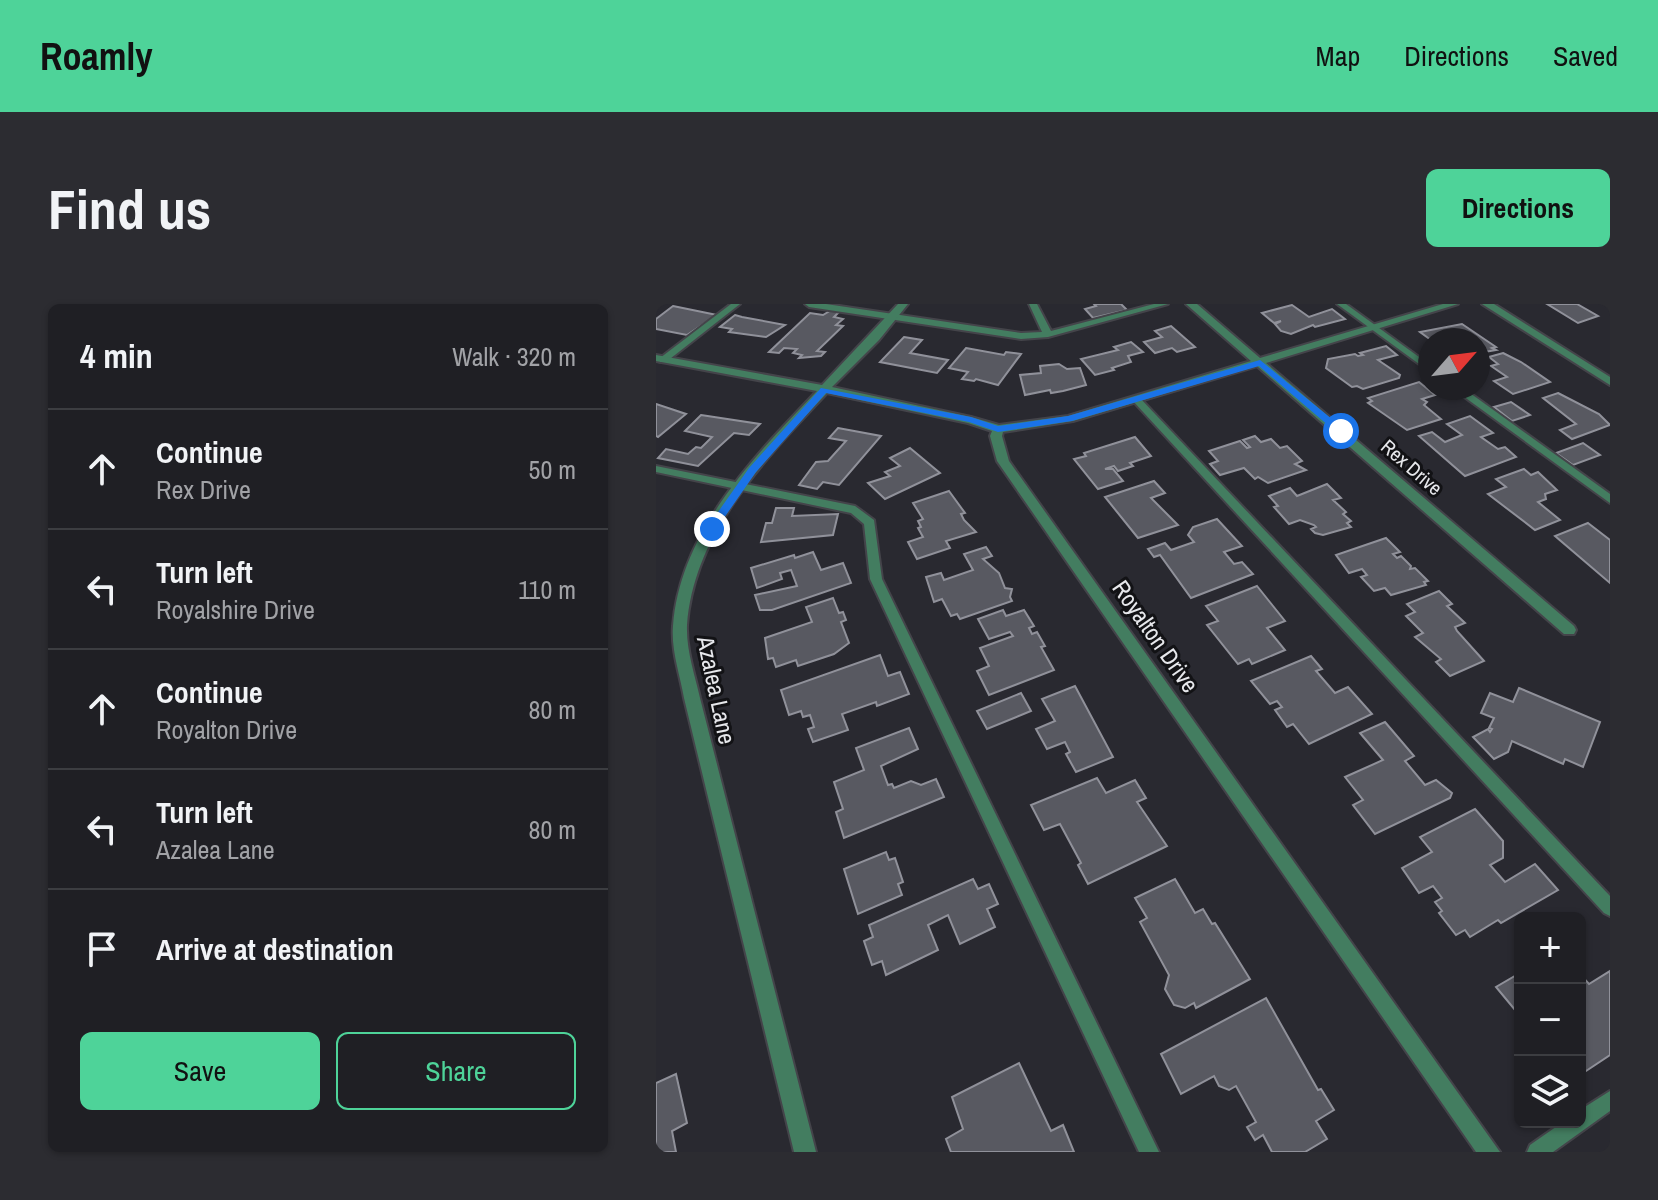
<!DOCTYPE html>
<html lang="en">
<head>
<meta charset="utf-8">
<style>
  body { margin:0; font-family:"Archivo Narrow",sans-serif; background:#2c2c31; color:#f1f3f6 }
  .controls { position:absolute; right:24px; bottom:24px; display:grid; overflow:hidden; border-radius:12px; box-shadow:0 2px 6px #0004 }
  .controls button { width:72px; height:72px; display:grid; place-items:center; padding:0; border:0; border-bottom:2px solid #3c3d41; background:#1f1f24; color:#f1f3f6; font:40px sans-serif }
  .compass { position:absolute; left:762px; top:24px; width:72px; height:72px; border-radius:50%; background:#1f1f24; box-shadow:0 2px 6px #0004; rotate:62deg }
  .stop { position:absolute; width:24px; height:24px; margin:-18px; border:6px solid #1a73e8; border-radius:50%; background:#fff }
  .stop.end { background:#1a73e8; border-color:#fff; box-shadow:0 2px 8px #0008 }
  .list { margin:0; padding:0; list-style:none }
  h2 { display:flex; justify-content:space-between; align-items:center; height:104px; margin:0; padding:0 32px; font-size:34px }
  h2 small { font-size:26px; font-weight:400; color:#a1a2a6 }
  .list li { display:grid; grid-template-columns:52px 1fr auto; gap:24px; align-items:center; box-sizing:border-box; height:120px; padding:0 32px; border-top:2px solid #3c3d41 }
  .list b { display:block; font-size:30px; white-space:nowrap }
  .list p { margin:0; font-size:26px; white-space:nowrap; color:#a1a2a6 }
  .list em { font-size:26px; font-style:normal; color:#a1a2a6 }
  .actions { display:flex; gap:16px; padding:24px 32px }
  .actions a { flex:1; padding:18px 0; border:2px solid #4ed399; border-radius:12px; text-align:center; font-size:28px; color:#4ed399 }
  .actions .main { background:#4ed399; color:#111 }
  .icon { flex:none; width:44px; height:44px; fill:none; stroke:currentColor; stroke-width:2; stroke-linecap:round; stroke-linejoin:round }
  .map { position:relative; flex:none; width:954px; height:848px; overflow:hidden; border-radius:12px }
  header { display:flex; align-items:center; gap:48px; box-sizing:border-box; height:112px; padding:0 40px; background:#4ed399; color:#111 }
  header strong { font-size:38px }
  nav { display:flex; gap:44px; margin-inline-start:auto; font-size:28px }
  .intro { display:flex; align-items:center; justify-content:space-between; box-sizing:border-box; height:192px; padding:0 48px }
  h1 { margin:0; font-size:56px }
  .button { padding:20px 36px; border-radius:12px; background:#4ed399; color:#111; font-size:28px; font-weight:700 }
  main { display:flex; gap:48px; padding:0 48px }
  aside { flex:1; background:#1f1f24; border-radius:12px; box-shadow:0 2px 6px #0004 }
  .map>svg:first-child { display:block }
  .building { fill:#585961; stroke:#90919a; stroke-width:2 }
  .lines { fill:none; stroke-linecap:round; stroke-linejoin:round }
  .service-casing { stroke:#44444a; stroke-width:4 }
  .minor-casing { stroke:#44444a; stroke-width:4 }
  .service { fill:#437d60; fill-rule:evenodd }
  .minor { fill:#437d60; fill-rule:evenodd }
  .route { fill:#1a73e8 }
  .labels { text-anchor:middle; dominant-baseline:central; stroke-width:6; stroke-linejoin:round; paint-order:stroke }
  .far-street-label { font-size:20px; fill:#e7e8ec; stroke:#121215 }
  .street-label { font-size:24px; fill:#e7e8ec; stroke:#121215 }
</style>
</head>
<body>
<header>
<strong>Roamly</strong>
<nav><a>Map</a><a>Directions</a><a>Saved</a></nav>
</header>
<div class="intro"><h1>Find us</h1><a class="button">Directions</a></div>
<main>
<aside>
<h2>4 min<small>Walk · 320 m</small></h2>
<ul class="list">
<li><svg class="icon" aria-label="ahead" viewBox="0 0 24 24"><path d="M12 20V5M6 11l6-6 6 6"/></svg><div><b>Continue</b><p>Rex Drive</p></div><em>50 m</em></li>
<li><svg class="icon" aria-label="left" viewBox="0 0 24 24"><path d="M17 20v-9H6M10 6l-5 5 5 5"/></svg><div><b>Turn left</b><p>Royalshire Drive</p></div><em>110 m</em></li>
<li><svg class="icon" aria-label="ahead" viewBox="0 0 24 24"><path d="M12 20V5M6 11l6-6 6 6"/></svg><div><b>Continue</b><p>Royalton Drive</p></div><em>80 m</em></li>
<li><svg class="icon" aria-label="left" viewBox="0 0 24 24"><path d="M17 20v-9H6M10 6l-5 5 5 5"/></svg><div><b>Turn left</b><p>Azalea Lane</p></div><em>80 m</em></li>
<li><svg class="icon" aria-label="arrive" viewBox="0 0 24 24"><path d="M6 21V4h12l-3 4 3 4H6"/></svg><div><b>Arrive at destination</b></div></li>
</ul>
<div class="actions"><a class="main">Save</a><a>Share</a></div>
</aside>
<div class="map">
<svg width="954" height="848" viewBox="0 0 954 848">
  <rect width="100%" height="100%" fill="#292930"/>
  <g class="building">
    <path d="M438,0H465L471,6L437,14L429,5L440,2Z"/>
    <path d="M891,0H921L942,12L922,19Z"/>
    <path d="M636,1L653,13L676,5L689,15L659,23L657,21L635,30L625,27L619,20L625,17L618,19L606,9Z"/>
    <path d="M17,2L61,11L31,31L0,25V15Z"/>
    <path d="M177,5L185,6L178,13L187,15L180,21L187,22L161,47L169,48L165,52L143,54L146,51L137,49L141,45L128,44L123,49L113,48L154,9L167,11Z"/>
    <path d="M79,11L86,13L129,21L110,33L73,28L76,25L64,23Z"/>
    <path d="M806,20L840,43L836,44L840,46L822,49V36H775L764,28Z"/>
    <path d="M515,22L539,43L521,48L516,44L499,49L488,38L506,33L499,27Z"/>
    <path d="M248,33L266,36L254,49L292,56L281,69L224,58Z"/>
    <path d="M475,38L487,48L472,52L475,58L456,64L458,66L439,71L425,55L462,46L458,43Z"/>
    <path d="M730,42L741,51L722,56L744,71L743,74L707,85L701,82L696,83L670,64L672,55L699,50L702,52L707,51L704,49Z"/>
    <path d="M310,44L348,51L350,48L365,50L342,81L320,75L318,77L306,75L312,68L293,64Z"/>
    <path d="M847,49L865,58L894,78L857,90L838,77L851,73L835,62L842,60L833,53Z"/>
    <path d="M403,60L411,65L424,64L430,81L407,87L395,89L394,86L369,91L364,71L385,69L384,62Z"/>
    <path d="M763,78L779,91L766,95L771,98L768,101L785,115L751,126L712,99L716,97L712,94Z"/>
    <path d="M902,89L943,110L954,121L916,135L904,126L920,120L887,94Z"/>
    <path d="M855,98L874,111L856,117L838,103Z"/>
    <path d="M0,100L30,110L2,133L0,132Z"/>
    <path d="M45,111L104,120L93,131L78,129L42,162L2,154L10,145L32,150L40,143L45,144L56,133L29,127Z"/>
    <path d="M814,112L837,129L825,133L842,145L849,143L860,153L809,172L763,132L776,128L789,138L806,131L791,120Z"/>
    <path d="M182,124L225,132L183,181L167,178L161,185L143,181L160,158L172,157L190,137L173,134Z"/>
    <path d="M599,132L605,138L615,135L624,144L631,142L646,157L639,160L650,166L612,179L602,173L599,175L588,164L564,171L554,160L562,157L553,147L584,137L591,144L594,143L587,136Z"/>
    <path d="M479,133L495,152L474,159L477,162L462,167L458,162L449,165H457L467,177L442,185L418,155L430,152L428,149Z"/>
    <path d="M927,139L944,151L917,161L900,149Z"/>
    <path d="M254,144L284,169L229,195L212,179L234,172L229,168L244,162L234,154Z"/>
    <path d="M868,165L875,171L882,168L901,186L889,190L890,195L882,198L904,216L879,226L832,190L850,183L840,175Z"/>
    <path d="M498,177L509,189L495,194L522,221L482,234L449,193Z"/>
    <path d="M671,180L685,194L677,196L690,208L687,210L695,217L691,219L695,223L667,231L659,229L655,225L660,223L658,221L644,216L633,220L618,203L622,202L613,192L634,184L641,192Z"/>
    <path d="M293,187L309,209L305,210L308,216L320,228L290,237L294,244L261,255L252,238L267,233L262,224L265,223L262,217L267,215L257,199Z"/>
    <path d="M120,204H138L136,212L182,210L177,231L105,238L110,219H116Z"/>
    <path d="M561,215L586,242L568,248L578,260L586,258L597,270L535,294L504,251L498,253L492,245L509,239L515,246L538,238L532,231L537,223Z"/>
    <path d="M932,219L954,236V279L899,232Z"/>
    <path d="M730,234L744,248L737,250L741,254L745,252L755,262L754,265L759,264L772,277L768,278L770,281L735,291L729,284L718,287L705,273L711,271L706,265L693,269L680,251Z"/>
    <path d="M330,243L336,252L327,255L343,269L349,284L356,285L354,293L356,297L304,315L301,310L295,312L286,295L278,298L270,273L285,269L288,276L317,266L308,250Z"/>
    <path d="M157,248L165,266L187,259L195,279L116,306H104L99,291L141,282L135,266L124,269L126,275L101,284L95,264L138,251L139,254Z"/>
    <path d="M601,282L629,317L611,324L629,346L596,360L593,355L582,360L551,321L562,317L550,302Z"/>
    <path d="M783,287L796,300L791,302L809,319L799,323L801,327L828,357L794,372L780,358L785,355L759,333L767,329L750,312L759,308L751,300Z"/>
    <path d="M177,294L183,309L187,308L190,316L185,318L193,339L178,350L142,362L140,356L120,363L117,354L112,355L109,334L156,318L150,303Z"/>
    <path d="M347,306L350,312L368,306L378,322L373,324L376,330L381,328L389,342L385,343L398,366L333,391L321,367L333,362L324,344L357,332L354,328L333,335L322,315Z"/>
    <path d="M224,351L232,372L244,368L253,390L221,402L220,398L186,410L192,426L157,438L152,425L158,423L154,411L147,413L145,407L133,411L125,386Z"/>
    <path d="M655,352L666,365L660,367L679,389L692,383L716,410L653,440L637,420L631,423L619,406L626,403L621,397L614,400L595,377Z"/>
    <path d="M419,382L457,453L420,468L410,450L414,448L409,438L391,445L380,425L399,417L386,395Z"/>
    <path d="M863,384L944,418L927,463L909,455L907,460L856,437L852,448L838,455L817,433L832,425L834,428L836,425L833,424L838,414L825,409L834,389L857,398Z"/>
    <path d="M365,389L375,407L331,425L321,407Z"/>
    <path d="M729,418L758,452L749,457L769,481L780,476L796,489L794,494L719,530L697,501L707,496L689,473L727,456L704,429Z"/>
    <path d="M253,424L262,445L225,462L232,481L236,480L238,484L255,477L265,481L280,475L288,493L188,534L180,508L187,505L178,478L208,466L200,444Z"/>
    <path d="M441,474L450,489L479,476L490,494L481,498L511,542L432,580L422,561L425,559L404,520L388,526L375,501Z"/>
    <path d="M819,505L847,537V554L834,561L849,578L879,560L902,586L845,619L842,616L814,633L809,626L800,631L783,609L786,607L779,598L786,594L777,582L763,589L746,564L776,548L764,533Z"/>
    <path d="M230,548L233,556L239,554L247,578L242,580L246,591L202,610L188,565Z"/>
    <path d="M317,575L322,585L333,580L342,600L331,605L339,623L304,640L292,611L272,621L282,646L230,671L226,657L216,661L208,637L217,633L213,621Z"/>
    <path d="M519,575L539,609L547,605L556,620L559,619L594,675L540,704L538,699L529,704L518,701L509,685L513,671L484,618L491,614L479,594Z"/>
    <path d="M954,667V751L924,771V670L933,680Z"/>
    <path d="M864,669V712L840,683Z"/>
    <path d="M610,694L662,786L665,785L678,806L660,817L671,835L649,848H616L607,831L599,836L591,823L600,818L580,782L573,786L563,782L558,772L525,790L505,750Z"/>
    <path d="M363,759L395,827L407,821L418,848H295L290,835L307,825L296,793Z"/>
    <path d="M20,770L31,819L16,827L20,848H0V779Z"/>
  </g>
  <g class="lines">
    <defs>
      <g id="service">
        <path d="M75,0H84L10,58H4V54Z"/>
        <path d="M149,0H170L365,29L386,28L373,0H381L395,27L498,0H512L392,33L365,35L153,3Z"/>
        <path d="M681,0H690L774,61V68Z"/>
        <path d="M796,84H807L954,190V199Z"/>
        <path d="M477,93H483L954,592V612L948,609L477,97Z"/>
        <path d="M0,162L199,202L218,216L226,275L503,848H483L214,275L208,220L195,209L0,168Z"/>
        <path d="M954,787V807L897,848H871L874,841L907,818H924V806Z"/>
      </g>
      <g id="minor">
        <path d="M242,0H252L223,36L176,83L315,113L343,121L412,112L595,57L530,0H541L604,54L787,0H802L610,59L918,322L920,326L918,330H908L601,62L417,117L347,128L346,132L353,157L844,848H820L341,157L334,132L336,127L312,119L171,89C110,154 38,227 31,321C30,346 39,371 44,394L160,848H138L28,394C24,371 15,346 17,322C24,227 99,152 161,87L0,57V51L166,81Z"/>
        <path d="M826,0H838L954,73V81Z"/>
      </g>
    </defs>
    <use href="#service" class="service-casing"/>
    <use href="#minor" class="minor-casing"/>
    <use href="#service" class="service"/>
    <use href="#minor" class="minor"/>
  </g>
  <path class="route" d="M604,56L688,125V129H681L603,62L416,117L342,128L313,118L170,89L100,168L59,227L50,225L93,164L165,84L315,113L342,122L412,112Z"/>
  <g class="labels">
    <g class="far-street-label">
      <text transform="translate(756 163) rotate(41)">Rex Drive</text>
    </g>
    <g class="street-label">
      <text transform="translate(500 332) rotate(55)">Royalton Drive</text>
      <text transform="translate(61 386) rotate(78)">Azalea Lane</text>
    </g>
  </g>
</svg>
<div class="controls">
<button>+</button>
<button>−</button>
<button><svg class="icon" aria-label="layers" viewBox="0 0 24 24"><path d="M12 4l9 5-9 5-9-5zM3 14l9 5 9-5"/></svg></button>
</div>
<svg class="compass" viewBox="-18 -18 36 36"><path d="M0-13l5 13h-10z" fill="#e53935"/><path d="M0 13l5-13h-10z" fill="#a1a2a6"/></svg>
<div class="stop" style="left:685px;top:127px"></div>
<div class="stop end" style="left:56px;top:225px"></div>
</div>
</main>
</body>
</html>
